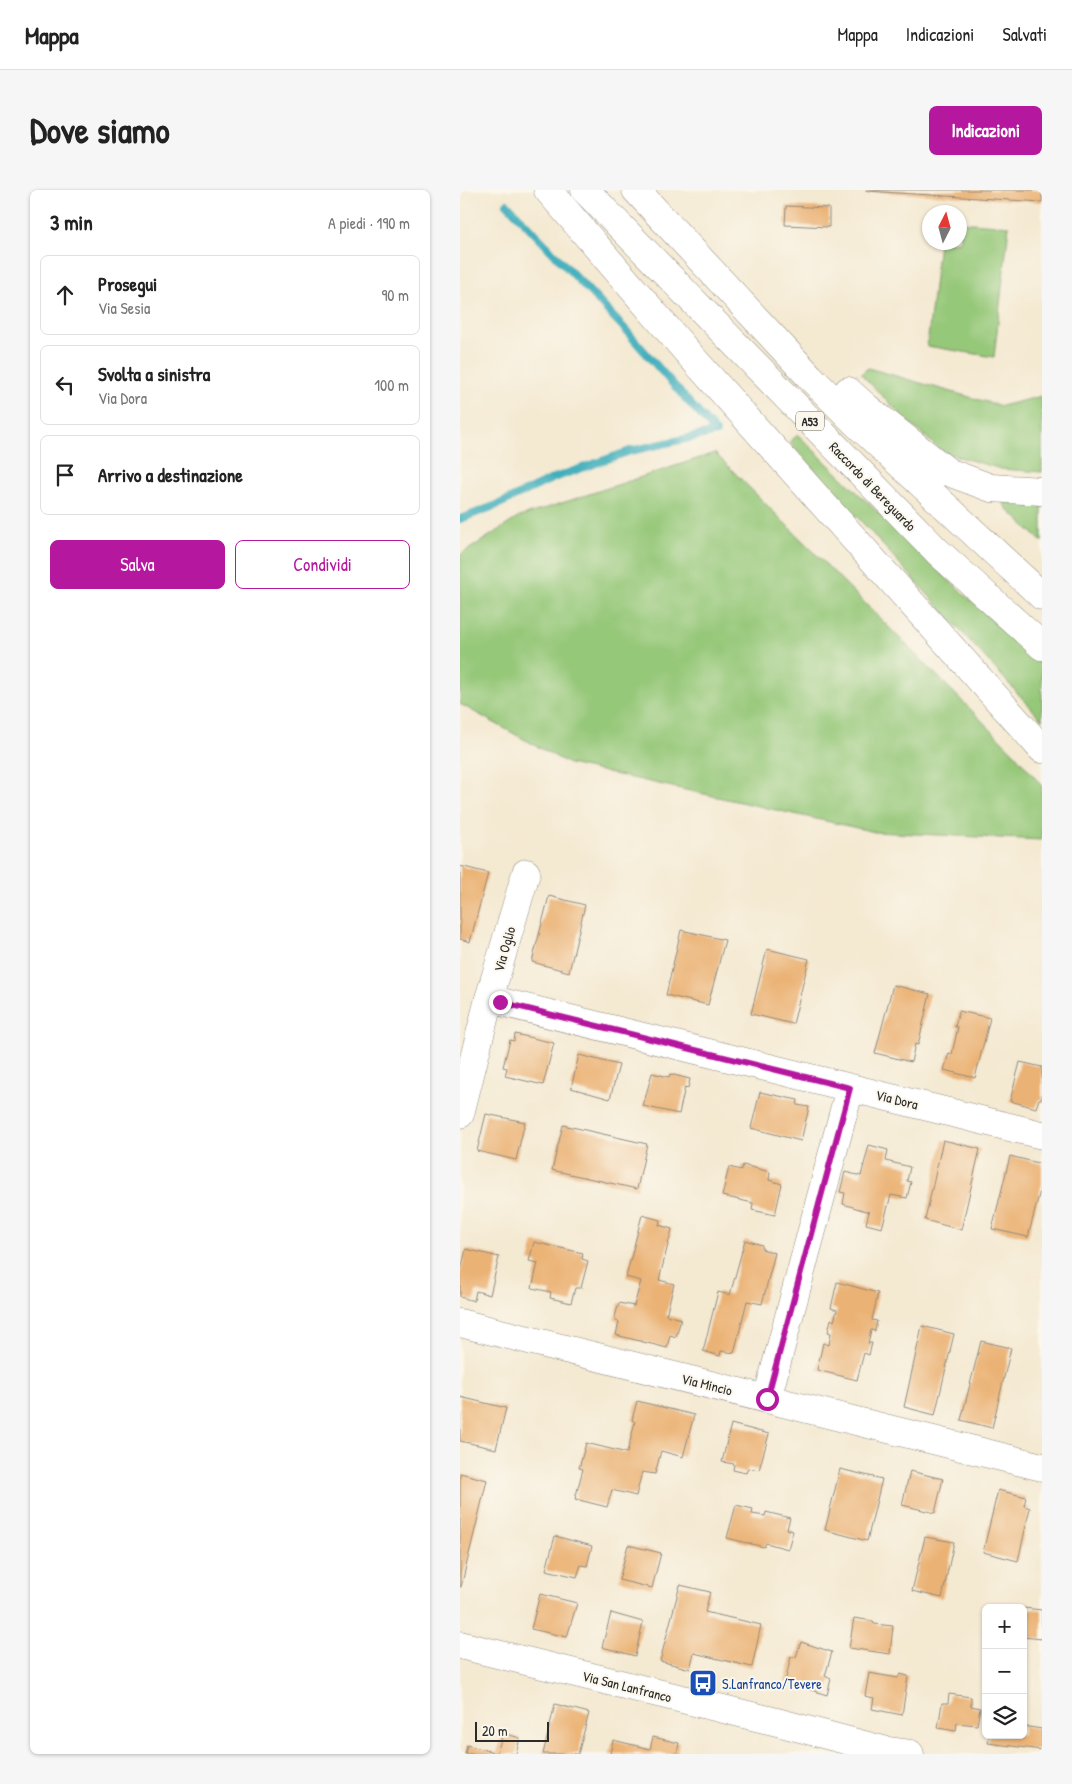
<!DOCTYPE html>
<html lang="it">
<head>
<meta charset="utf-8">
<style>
  body { margin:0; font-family:"Patrick Hand",sans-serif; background:#f6f6f6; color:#222 }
  .controls { position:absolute; right:15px; bottom:15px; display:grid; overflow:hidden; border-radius:8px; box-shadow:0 1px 4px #0004 }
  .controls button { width:45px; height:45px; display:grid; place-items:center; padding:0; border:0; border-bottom:1px solid #e0e0e0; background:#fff; color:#222; font:25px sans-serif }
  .compass { position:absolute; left:462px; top:15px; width:45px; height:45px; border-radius:50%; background:#fff; box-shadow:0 1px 4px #0004; rotate:6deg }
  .scale { position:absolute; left:15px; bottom:12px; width:74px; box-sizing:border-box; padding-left:5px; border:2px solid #2b2b2b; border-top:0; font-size:14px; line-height:18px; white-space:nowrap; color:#2b2b2b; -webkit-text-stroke:4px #fbf7ec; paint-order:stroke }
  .stop { position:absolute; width:15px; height:15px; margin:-11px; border:4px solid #b5179e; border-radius:50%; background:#fff }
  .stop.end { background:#b5179e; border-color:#fff; box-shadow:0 1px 5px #0008 }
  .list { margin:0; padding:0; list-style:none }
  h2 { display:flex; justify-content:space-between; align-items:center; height:65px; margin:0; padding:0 20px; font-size:21px }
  h2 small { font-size:16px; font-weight:400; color:#767676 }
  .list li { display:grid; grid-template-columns:32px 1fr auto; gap:15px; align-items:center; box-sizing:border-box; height:80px; margin:0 10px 10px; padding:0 10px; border:1px solid #e0e0e0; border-radius:8px }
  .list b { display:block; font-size:19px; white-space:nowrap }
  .list p { margin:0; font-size:16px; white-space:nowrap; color:#767676 }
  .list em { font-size:16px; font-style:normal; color:#767676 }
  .actions { display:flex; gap:10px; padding:15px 20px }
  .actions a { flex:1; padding:11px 0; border:1px solid #b5179e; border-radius:8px; text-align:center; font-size:18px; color:#b5179e }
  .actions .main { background:#b5179e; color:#fff }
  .icon { flex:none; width:28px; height:28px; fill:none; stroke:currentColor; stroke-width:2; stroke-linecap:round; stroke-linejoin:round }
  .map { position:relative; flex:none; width:582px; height:1564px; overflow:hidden; border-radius:8px }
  header { display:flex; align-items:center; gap:30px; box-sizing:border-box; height:70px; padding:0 25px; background:#fff; border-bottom:1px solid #e0e0e0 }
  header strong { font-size:24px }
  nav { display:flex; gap:28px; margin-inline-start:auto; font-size:18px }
  .intro { display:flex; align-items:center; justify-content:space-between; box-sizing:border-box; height:120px; padding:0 30px }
  h1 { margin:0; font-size:35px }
  .button { padding:12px 22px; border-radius:8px; background:#b5179e; color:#fff; font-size:18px; font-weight:700 }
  main { display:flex; gap:30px; padding:0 30px }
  aside { flex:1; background:#fff; border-radius:8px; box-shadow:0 1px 4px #0004 }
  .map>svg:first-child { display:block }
  .green { fill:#96c879; stroke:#607a52 }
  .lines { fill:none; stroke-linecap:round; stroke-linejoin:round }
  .stream { stroke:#3faebc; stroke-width:8 }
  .building { fill:#ebb275 }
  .street-casing { stroke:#908a7e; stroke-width:29 }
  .secondary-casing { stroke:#908a7e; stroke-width:29 }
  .highway-casing { stroke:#908a7e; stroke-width:29 }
  .street { stroke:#fff; stroke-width:28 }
  .secondary { stroke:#fff; stroke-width:28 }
  .highway { stroke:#fff; stroke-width:28 }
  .route { stroke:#b5179e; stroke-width:6 }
  .labels { text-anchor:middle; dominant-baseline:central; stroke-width:4; stroke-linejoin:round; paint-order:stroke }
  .shield { fill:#fbf7ec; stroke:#696865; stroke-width:1 }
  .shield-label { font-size:12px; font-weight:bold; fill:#2b2b2b }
  .street-label { font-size:14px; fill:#2b2b2b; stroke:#fbf7ec }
  .transit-label { font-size:14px; fill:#164399; stroke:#fbf7ec; text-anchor:start }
</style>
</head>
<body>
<header>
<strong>Mappa</strong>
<nav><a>Mappa</a><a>Indicazioni</a><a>Salvati</a></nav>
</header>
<div class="intro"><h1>Dove siamo</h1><a class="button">Indicazioni</a></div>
<main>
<aside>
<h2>3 min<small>A piedi · 190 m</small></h2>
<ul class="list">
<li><svg class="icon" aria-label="ahead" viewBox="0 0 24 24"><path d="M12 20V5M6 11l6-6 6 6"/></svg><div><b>Prosegui</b><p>Via Sesia</p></div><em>90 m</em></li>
<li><svg class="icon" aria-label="left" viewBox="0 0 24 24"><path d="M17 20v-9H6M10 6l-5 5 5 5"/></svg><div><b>Svolta a sinistra</b><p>Via Dora</p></div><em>100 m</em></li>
<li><svg class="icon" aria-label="arrive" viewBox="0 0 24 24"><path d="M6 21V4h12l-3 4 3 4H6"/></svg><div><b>Arrivo a destinazione</b></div></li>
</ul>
<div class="actions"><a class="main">Salva</a><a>Condividi</a></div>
</aside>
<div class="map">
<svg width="582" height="1564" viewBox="0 0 582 1564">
  <rect width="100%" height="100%" fill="#fbf7ec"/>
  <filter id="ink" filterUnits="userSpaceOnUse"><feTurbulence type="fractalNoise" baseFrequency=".02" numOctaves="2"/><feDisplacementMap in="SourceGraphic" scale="10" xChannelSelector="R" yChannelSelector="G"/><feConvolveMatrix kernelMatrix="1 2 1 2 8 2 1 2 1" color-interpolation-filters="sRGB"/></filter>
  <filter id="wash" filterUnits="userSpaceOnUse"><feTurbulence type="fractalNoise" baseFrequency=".0096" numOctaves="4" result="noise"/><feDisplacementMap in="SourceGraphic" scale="20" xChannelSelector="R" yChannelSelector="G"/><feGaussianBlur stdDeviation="1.12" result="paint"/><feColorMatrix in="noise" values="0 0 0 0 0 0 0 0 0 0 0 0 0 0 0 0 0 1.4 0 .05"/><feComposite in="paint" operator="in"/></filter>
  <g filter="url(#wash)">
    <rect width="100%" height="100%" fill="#f4e9d1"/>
    <g class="green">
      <path d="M500,32L549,36L534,167L467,156L479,53L500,52Z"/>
      <path d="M408,178L541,216L582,206V282L541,279L483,262L446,230L401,184Z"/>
      <path d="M338,245L466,369L582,476V530L329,252Z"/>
      <path d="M255,263L554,563L582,596V650L415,642L109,574L0,514V365L59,327Z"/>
      <path d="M582,311V352L546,318L543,312Z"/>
    </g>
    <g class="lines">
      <path class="stream" d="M0,329L37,315L94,288L170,261L256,242L226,209L163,137L47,14"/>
    </g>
    <g id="blocks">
      <g class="building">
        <path d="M406,0H582V12L406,1Z"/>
        <path d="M326,16L369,18V37L325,35Z"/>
        <path d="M0,676L28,683L10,752L0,749Z"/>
        <path d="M89,706L125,715L109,782L72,772Z"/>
        <path d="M221,740L265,750L248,815L206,805Z"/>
        <path d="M307,759L349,769L333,834L291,824Z"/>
        <path d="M433,795L470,804L458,855L455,854L451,872L415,863Z"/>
        <path d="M499,821L530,828L515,888L484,880L489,863L492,864L498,837H495Z"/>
        <path d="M55,844L94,853L83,895L45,886L47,878L43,877L50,850L54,851Z"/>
        <path d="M119,865L159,875L150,909L111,898Z"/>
        <path d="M560,872L582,877V909H579L576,918L550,911Z"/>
        <path d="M192,883L209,887L210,884L230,889L228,898L225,897L219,924L183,916Z"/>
        <path d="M300,902L338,910L337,915L349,917L341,951L291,938Z"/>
        <path d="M26,924L65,932L56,970L17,961Z"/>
        <path d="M103,935L187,954L177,999L92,980Z"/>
        <path d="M483,950L520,959L501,1040L465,1030Z"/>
        <path d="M409,955L428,960L426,971L450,977L447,991L451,992L447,1008L431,1005L422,1038L406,1034L409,1022L383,1014L385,1003L380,1002L385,982L401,986Z"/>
        <path d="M550,966L582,974V993L568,1047L532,1039Z"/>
        <path d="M283,975L310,982L309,990L322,994L315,1025L292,1020L293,1013L262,1006L269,977L281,980Z"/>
        <path d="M182,1025L200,1030L199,1035L212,1039L199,1090L214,1094L206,1125L221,1129L216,1147L210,1145L207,1158L156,1145L159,1132L154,1130L159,1113L174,1116L181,1091L166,1087Z"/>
        <path d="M285,1050L302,1055V1059L315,1063L302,1114L287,1111L274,1163L261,1161L260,1166L243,1161L258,1102L270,1105Z"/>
        <path d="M74,1052L123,1063L122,1069L128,1071L121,1098H115L111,1113L90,1108L91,1102L72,1098L78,1073L69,1071Z"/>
        <path d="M6,1059L39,1067L30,1105L16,1101L14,1111L0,1107V1085Z"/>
        <path d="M377,1092L418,1103L412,1130L417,1131L415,1141L411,1140L408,1153H412L409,1165L404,1163L397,1190L357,1180L363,1153L369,1155L371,1143L368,1142L371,1129L374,1131L377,1120L371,1118Z"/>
        <path d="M462,1136L494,1144L475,1225L444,1217Z"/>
        <path d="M521,1151L551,1158L532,1238L501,1230Z"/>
        <path d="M0,1207L46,1218L36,1259L0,1251Z"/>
        <path d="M177,1211L234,1225L223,1267L201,1261L195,1284L182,1282L176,1306L152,1300L147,1317L115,1309L123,1279L119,1278L126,1253L167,1263L175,1232L172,1230Z"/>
        <path d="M271,1234L309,1244L299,1280L288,1278L286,1283L273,1280L274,1274L262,1272Z"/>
        <path d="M380,1279L422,1289L407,1351L365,1340Z"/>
        <path d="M450,1281L483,1289L475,1323L442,1315Z"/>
        <path d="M0,1283L27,1290L1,1397H0Z"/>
        <path d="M538,1300L566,1307L564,1316L570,1318L558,1371L523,1362Z"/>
        <path d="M276,1315L293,1319L292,1324L305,1326L306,1322L330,1328L327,1339L333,1341L328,1359L306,1353L304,1357L267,1348Z"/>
        <path d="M95,1346L132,1356L127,1376L121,1375L117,1387L86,1380Z"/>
        <path d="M465,1347L494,1352L482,1408L452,1401Z"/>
        <path d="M168,1355L201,1363L192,1398L159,1390Z"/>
        <path d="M220,1395L250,1402L245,1422L301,1435L292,1477L234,1463L230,1479L200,1471Z"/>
        <path d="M80,1404L117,1413L107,1447L71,1439Z"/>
        <path d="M563,1418L582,1420V1449L563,1447Z"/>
        <path d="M151,1423L183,1432L175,1466L142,1457Z"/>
        <path d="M394,1428L413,1431L414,1434L433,1436L430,1464L389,1458Z"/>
        <path d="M341,1452L372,1462L365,1486L371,1489L367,1505L325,1492L331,1467H336Z"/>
        <path d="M409,1483L438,1488L440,1484L448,1486L442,1525L412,1519L414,1508L405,1506Z"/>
        <path d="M489,1504L511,1507V1516L520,1518L517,1535L497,1533L496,1541L478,1538L482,1513H488Z"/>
        <path d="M95,1514L129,1523L118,1564H83Z"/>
        <path d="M563,1536L582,1539V1560L528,1553L529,1545H563Z"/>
        <path d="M43,1543L60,1548L56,1564H5L7,1555L37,1563Z"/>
        <path d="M193,1547L219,1553L217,1564H150L153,1550L190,1559Z"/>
      </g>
    </g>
  </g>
  <g filter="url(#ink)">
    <use href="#blocks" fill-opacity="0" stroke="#908a7e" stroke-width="1"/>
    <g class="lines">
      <defs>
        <g id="street">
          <path d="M29,809L582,945"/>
          <path d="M0,924L29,809L66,683"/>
          <path d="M0,1133L582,1277"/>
          <path d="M307,1209L390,898"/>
        </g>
        <path id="secondary" d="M0,1455L317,1532L427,1561L450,1564"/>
        <g id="highway">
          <path d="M88,0L229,164L582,559"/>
          <path d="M125,0L478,362L582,456"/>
          <path d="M176,0L350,187L398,235L582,406"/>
          <path d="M388,201L407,218L488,282L531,298L582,301"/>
        </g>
      </defs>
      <use href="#street" class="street-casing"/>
      <use href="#secondary" class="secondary-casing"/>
      <use href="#highway" class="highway-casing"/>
      <use href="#street" class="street"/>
      <use href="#secondary" class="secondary"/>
      <use href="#highway" class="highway"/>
    </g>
  </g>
  <g class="lines" filter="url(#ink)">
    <path class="route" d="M40,812L390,898L307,1209"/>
  </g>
  <defs>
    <symbol id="bus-square" viewBox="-11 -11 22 22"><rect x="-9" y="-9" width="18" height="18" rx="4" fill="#1a4fb4" stroke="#fbf7ec"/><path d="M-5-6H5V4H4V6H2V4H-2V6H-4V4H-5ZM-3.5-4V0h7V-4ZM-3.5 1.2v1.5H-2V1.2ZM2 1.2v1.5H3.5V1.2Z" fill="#fff"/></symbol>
  </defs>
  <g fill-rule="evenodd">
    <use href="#bus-square" x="227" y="1477" width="32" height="32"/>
  </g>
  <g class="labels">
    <rect class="shield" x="336" y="221.5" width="28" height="19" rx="4"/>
    <g class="shield-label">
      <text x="350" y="231">A53</text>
    </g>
    <g class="street-label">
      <text transform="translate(413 296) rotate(46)">Raccordo di Bereguardo</text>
      <text transform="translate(44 759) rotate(-74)">Via Oglio</text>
      <text transform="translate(437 909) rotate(14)">Via Dora</text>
      <text transform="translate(247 1194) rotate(14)">Via Mincio</text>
      <text transform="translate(167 1496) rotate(14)">Via San Lanfranco</text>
    </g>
    <g class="transit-label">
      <text x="262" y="1493">S.Lanfranco/Tevere</text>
    </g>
  </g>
</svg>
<div class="controls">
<button>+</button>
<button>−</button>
<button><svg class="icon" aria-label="layers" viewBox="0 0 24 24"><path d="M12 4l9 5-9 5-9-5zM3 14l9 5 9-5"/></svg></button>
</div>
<svg class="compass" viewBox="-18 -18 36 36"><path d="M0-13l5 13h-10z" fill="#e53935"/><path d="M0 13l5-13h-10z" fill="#767676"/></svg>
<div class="scale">20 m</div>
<div class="stop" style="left:307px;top:1209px"></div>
<div class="stop end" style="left:40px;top:812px"></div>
</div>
</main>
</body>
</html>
